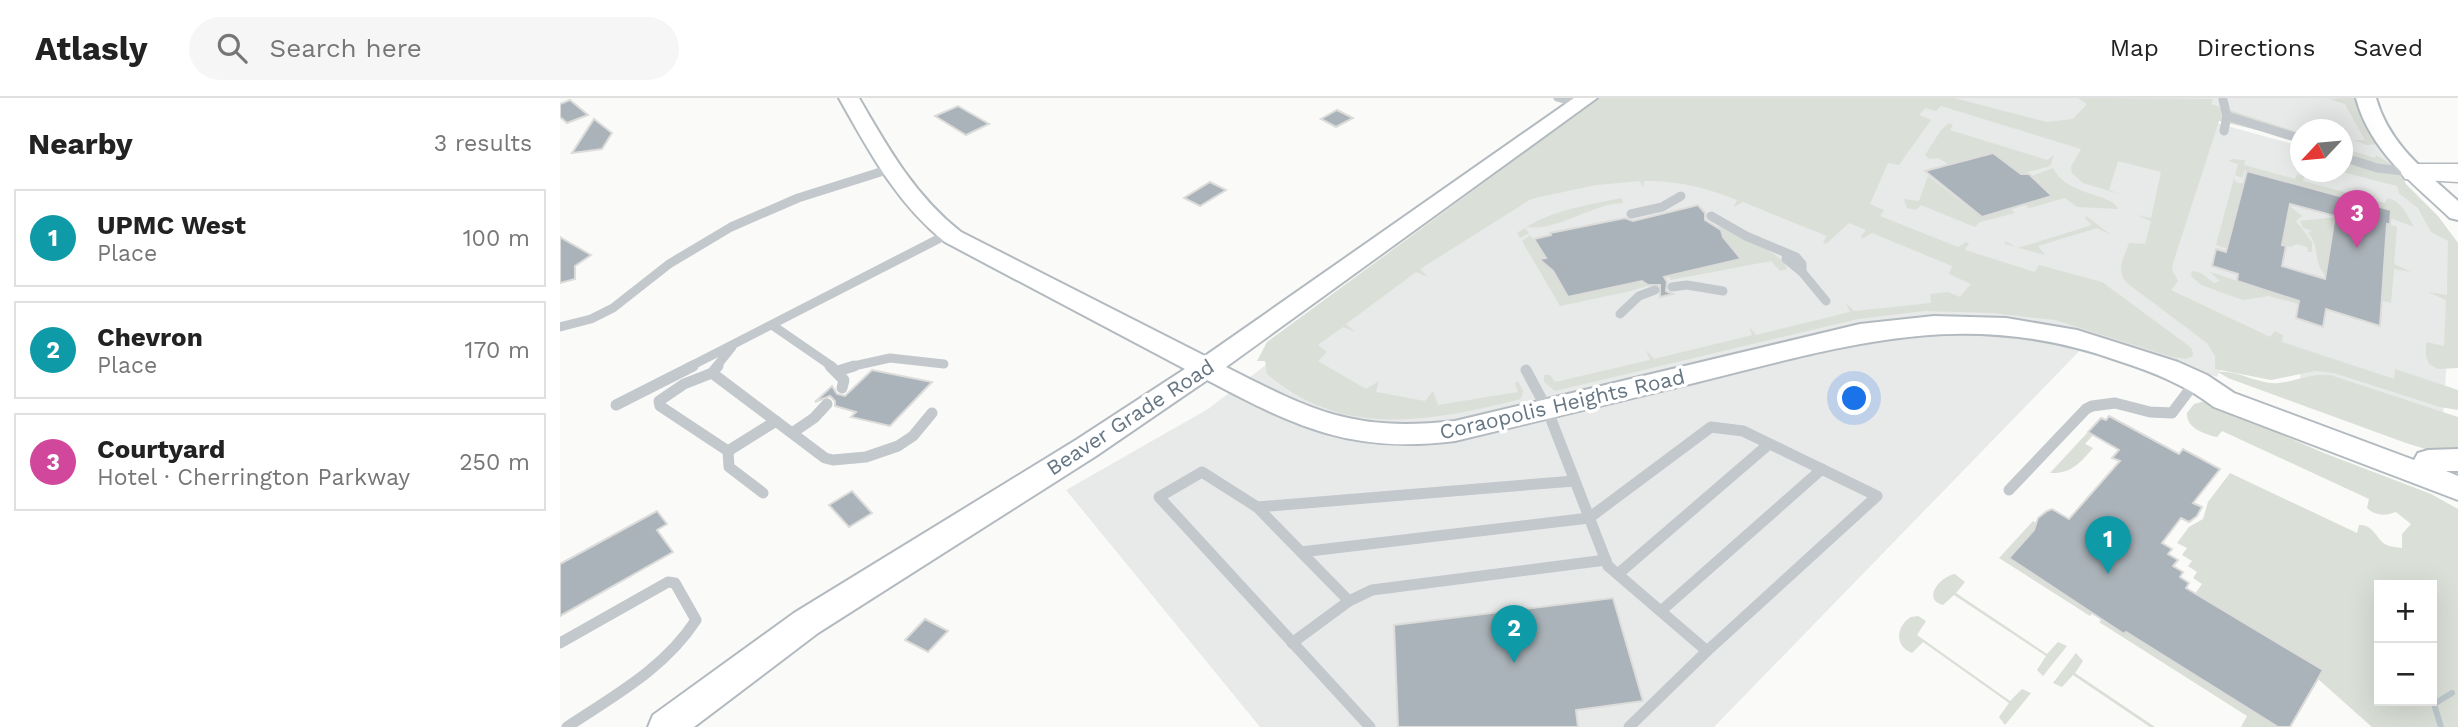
<!DOCTYPE html>
<html lang="en">
<head>
<meta charset="utf-8">
<style>
  body { margin:0; font-family:"Work Sans",sans-serif; background:#f6f6f6; color:#222 }
  .controls { position:absolute; right:21px; bottom:21px; display:grid; overflow:hidden; border-radius:0px; box-shadow:0 7px 28px #0002 }
  .controls button { width:63px; height:63px; display:grid; place-items:center; padding:0; border:0; border-bottom:2px solid #e0e0e0; background:#fff; color:#222; font:35px sans-serif }
  .compass { position:absolute; left:1730px; top:21px; width:63px; height:63px; border-radius:50%; background:#fff; box-shadow:0 7px 28px #0002; rotate:244deg }
  .you { position:absolute; left:1295px; top:301px; width:24px; height:24px; margin:-18px; border:5px solid #fff; border-radius:50%; background:#1a73e8; box-shadow:0 0 0 10px #1a73e833 }
  .badge { display:grid; place-items:center; width:46px; height:46px; border-radius:50%; background:#111827; color:#fff; font-size:23px; font-weight:700 }
  .pin { position:absolute; translate:-50% -58px; filter:drop-shadow(0 2px 4px #0008) }
  .pin::after { content:''; position:absolute; top:37px; width:24px; height:21px; background:inherit; clip-path:polygon(0 0,100% 0,50% 100%) }
  .list { margin:0; padding:0; list-style:none }
  h2 { display:flex; justify-content:space-between; align-items:center; height:91px; margin:0; padding:0 28px; font-size:30px }
  h2 small { font-size:23px; font-weight:400; color:#767676 }
  .list li { display:grid; grid-template-columns:46px 1fr auto; gap:21px; align-items:center; box-sizing:border-box; height:98px; margin:0 14px 14px; padding:0 14px; border:2px solid #e0e0e0; border-radius:0px }
  .list b { display:block; font-size:26px; white-space:nowrap }
  .list p { margin:0; font-size:23px; white-space:nowrap; color:#767676 }
  .list em { font-size:23px; font-style:normal; color:#767676 }
  .icon { flex:none; width:38px; height:38px; fill:none; stroke:currentColor; stroke-width:2; stroke-linecap:round; stroke-linejoin:round }
  .map { position:relative; flex:none; width:1898px; height:629px; overflow:hidden }
  header { display:flex; align-items:center; gap:42px; box-sizing:border-box; height:98px; padding:0 35px; background:#fff; border-bottom:2px solid #e0e0e0 }
  header strong { font-size:33px }
  nav { display:flex; gap:38px; margin-inline-start:auto; font-size:24px }
  .search { width:490px; height:63px; background:#f6f6f6; display:flex; align-items:center; gap:18px; box-sizing:border-box; padding:0 24px; border-radius:38px; color:#767676; font-size:26px }
  main { display:flex }
  aside { flex:1; background:#fff }
  .map>svg:first-child { display:block }
  .built { fill:#e8e9e9 }
  .green { fill:#dadfd7; fill-rule:evenodd }
  .lines { fill:none; stroke-linecap:round; stroke-linejoin:round }
  .stream { stroke:#bbc7cb; stroke-width:6 }
  .building { fill:#aab3b9; stroke:#dcdcda; stroke-width:2; fill-rule:evenodd }
  .secondary-casing { stroke:#b3babf; stroke-width:4 }
  .highway-casing { stroke:#b4b9bd; stroke-width:3 }
  .lane-far1 { stroke:#c3c8cc; stroke-width:9 }
  .lane { stroke:#c3c8cc; stroke-width:11 }
  .street { fill:#c3c8cc; fill-rule:evenodd }
  .secondary { fill:#fff; fill-rule:evenodd }
  .highway { fill:#fff; fill-rule:evenodd }
  .labels { text-anchor:middle; dominant-baseline:central; stroke-width:7; stroke-linejoin:round; paint-order:stroke }
  .street-label { font-size:21px; fill:#657683; stroke:#fff }
</style>
</head>
<body>
<header>
<strong>Atlasly</strong>
<div class="search"><svg class="icon" aria-label="search" viewBox="0 0 24 24"><circle cx="10" cy="10" r="6"/><path d="M15 15l6 6"/></svg>Search here</div>
<nav><a>Map</a><a>Directions</a><a>Saved</a></nav>
</header>
<main>
<aside>
<h2>Nearby<small>3 results</small></h2>
<ul class="list">
<li><span class="badge" style="background:#0f9aa8">1</span><div><b>UPMC West</b><p>Place</p></div><em>100 m</em></li>
<li><span class="badge" style="background:#0f9aa8">2</span><div><b>Chevron</b><p>Place</p></div><em>170 m</em></li>
<li><span class="badge" style="background:#d1479c">3</span><div><b>Courtyard</b><p>Hotel · Cherrington Parkway</p></div><em>250 m</em></li>
</ul>
</aside>
<div class="map">
<svg width="1898" height="629" viewBox="0 0 1898 629">
  <rect width="100%" height="100%" fill="#fafaf8"/>
  <g class="built">
    <path d="M1362,0H1805L1835,61L1832,67L1783,51V32H1741L1740,38L1635,6L1611,62L1585,178L1669,252L1657,279L1535,237L1154,629H700L506,392L648,311L952,79Z"/>
    <path d="M1649,23L1740,48L1741,74H1783L1839,86L1895,143L1882,333L1740,283L1741,259L1603,189Z"/>
  </g>
  <g class="green">
    <path d="M1039,0H1394L1487,24L1513,21L1527,6L1518,0L1653,1L1651,6L1740,35V47H1733L1734,41L1659,23L1613,165L1612,172L1618,183L1611,192L1710,239L1715,233L1723,237L1722,244L1834,281L1835,271L1898,292V312L1880,309L1774,275L1755,273L1711,282L1655,271V258L1647,245L1567,185C1555,172 1564,160 1569,145L1585,146L1591,123L1576,117L1591,120L1601,74L1558,63L1549,92L1563,97L1523,85L1512,75L1511,69L1521,51L1381,8L1376,13L1365,10L1359,17L1371,22L1339,67L1328,65L1310,106L1324,112L1320,118L1398,149L1406,144L1409,145L1405,152L1475,174L1479,167L1542,184L1625,245L1632,251L1633,258L1626,261L1612,259L1495,222L1433,215L1365,213L1298,221L995,293L984,284V277H990L995,284L1090,262L1086,252L1094,261L1192,237L1189,228L1196,237L1290,214L1286,205L1294,213L1371,205L1370,196L1388,194L1400,199L1411,186L1389,176L1392,168L1312,135L1302,141L1301,138L1306,132L1289,125L1266,146L1263,144L1267,138L1183,104L1174,109L1177,102C1147,90 1117,82 1084,83L1083,90L1080,83L1036,87L971,101L860,171L868,179L856,174L786,226L795,234L783,229L758,247L767,254L758,263L806,291L819,283L816,294L865,303L873,293L878,307L958,294L955,285L958,283L963,293L961,301C872,323 784,342 707,276L705,263H697L707,244Z"/>
    <path d="M1786,0H1796L1802,22L1816,46L1807,47L1794,42H1805L1785,6L1769,1Z"/>
    <path d="M1389,25L1393,27L1390,32L1487,62L1494,57L1490,68L1461,76L1433,55L1389,67L1379,60L1369,61L1365,57L1381,32Z"/>
    <path d="M1783,50L1815,60L1816,57L1838,70L1846,86L1878,118L1898,145V270L1878,271L1869,266L1866,258V244L1884,248L1886,202L1868,194L1887,197L1888,143L1871,134L1858,110L1839,95L1837,88L1782,74Z"/>
    <path d="M1672,61L1685,62L1684,67L1735,81L1737,76L1744,78L1743,83L1825,105L1827,100C1842,103 1847,117 1854,129L1830,120V112L1685,72L1682,80L1675,77L1678,66L1669,63Z"/>
    <path d="M1493,70C1506,98 1552,95 1558,111L1517,109L1505,100L1469,110L1464,106L1480,84L1472,78Z"/>
    <path d="M1368,78L1404,106L1450,110L1455,115L1420,124L1415,129L1361,107L1356,112L1347,110L1344,101L1359,103Z"/>
    <path d="M1674,80L1676,84L1684,86L1674,153L1656,147Z"/>
    <path d="M1062,100L1063,105C1031,106 999,133 967,129L965,130L969,135L960,140L957,135C988,113 1025,107 1062,100Z"/>
    <path d="M1730,108L1742,118L1736,123L1752,144V154H1748L1747,149L1736,146L1731,149L1722,147Z"/>
    <path d="M1526,118L1551,137L1537,130L1478,148L1485,157L1445,146V143L1458,150L1532,127L1525,120Z"/>
    <path d="M1786,118L1774,121L1766,178C1752,165 1761,148 1748,135L1752,133L1743,130L1740,123Z"/>
    <path d="M1827,126L1837,129L1834,166L1851,174L1834,171L1831,205L1811,200Z"/>
    <path d="M1159,128C1176,139 1222,153 1227,171L1220,173L1211,163L1110,182V177L1180,160L1162,138Z"/>
    <path d="M970,137L986,160L982,161L1089,187L1071,193L1000,208L962,143Z"/>
    <path d="M1632,173L1641,175L1654,185L1660,183L1650,174L1748,206L1746,208L1709,198L1683,202L1641,187L1631,178Z"/>
    <path d="M1658,274C1679,272 1698,287 1719,285C1737,283 1751,275 1770,277L1898,319V361L1846,345L1668,280Z"/>
    <path d="M1645,303L1764,355L1871,396L1898,411V629H1812L1758,581L1763,572L1635,496L1642,486L1633,480L1637,474L1628,468L1632,463L1622,457L1627,450L1617,445L1629,429L1643,421L1648,404L1670,375L1797,435L1799,427C1813,426 1816,440 1825,446C1829,449 1837,449 1842,450V436L1851,426L1836,414C1825,418 1816,418 1807,410L1809,401L1662,333L1657,339C1645,336 1626,330 1627,315L1634,306ZM1819,487H1872V603H1819Z"/>
    <path d="M1528,334L1533,337L1525,346L1533,350C1520,365 1511,376 1490,375Z"/>
    <path d="M1473,423L1479,427L1449,460L1513,501L1512,503L1534,514L1530,518L1439,460Z"/>
    <path d="M1395,476L1405,484L1396,495L1487,556L1498,544L1507,548L1483,578L1477,572L1486,558L1394,497L1383,507C1361,501 1381,478 1395,476Z"/>
    <path d="M1351,519L1358,518L1366,523L1357,537L1450,603L1462,591L1471,595L1445,627L1439,619L1449,605L1363,544L1352,555C1334,548 1336,528 1351,519Z"/>
    <path d="M1543,520L1564,536L1566,534L1718,629H1681L1687,618L1539,524Z"/>
    <path d="M1516,555L1523,563L1515,575L1595,629H1590L1513,577L1502,589L1493,585Z"/>
  </g>
  <g class="lines">
    <path class="stream" d="M1881,629L1874,606L1892,595"/>
  </g>
  <g class="building">
    <path d="M10,2L28,17L7,25L0,19V6Z"/>
    <path d="M398,8L429,26L406,37L375,18Z"/>
    <path d="M777,12L793,20L776,29L761,21Z"/>
    <path d="M34,21L52,35L42,51L12,55Z"/>
    <path d="M1433,55L1461,76H1469L1492,98L1422,119L1365,73Z"/>
    <path d="M1687,73L1831,112L1830,126H1827L1820,228L1766,211L1763,229L1736,220L1739,203L1677,183L1678,176L1652,168L1656,151L1666,154ZM1730,106L1775,118L1765,181L1722,168L1726,148L1722,147Z"/>
    <path d="M650,84L666,92L640,108L624,100Z"/>
    <path d="M1138,107L1145,115V122L1161,132L1163,139L1181,161L1104,179L1107,184L1106,193L1113,196L1100,199V187H1088L1082,183L1008,199L993,173L979,161L986,160L974,141L991,137L990,135L1065,120L1073,123Z"/>
    <path d="M0,139L31,157L15,168V181L0,185Z"/>
    <path d="M312,272L372,284L330,328L291,319L296,314L275,308V303L270,298L255,304L272,288L277,296L285,298Z"/>
    <path d="M1549,318L1619,356L1623,351L1660,371L1633,405L1642,409L1637,418L1629,424L1621,420L1602,445L1612,451L1608,456L1618,462L1613,468L1623,474L1620,479L1629,485L1626,490L1763,572L1730,629H1718L1566,534L1564,536L1449,460L1474,432L1478,420L1487,413L1492,411L1509,421L1560,363L1552,360L1559,352L1528,334L1541,320L1546,322Z"/>
    <path d="M292,393L312,415L289,429L269,407Z"/>
    <path d="M97,413L107,426L97,432L113,454L0,518V466Z"/>
    <path d="M1053,500L1083,603L1016,612L1018,629H838L834,527Z"/>
    <path d="M365,521L388,533L368,554L345,542Z"/>
  </g>
  <g class="lines">
    <defs>
      <g id="secondary">
        <path d="M279,0H299C328,50 355,98 401,134L645,258L1014,0H1037L666,269C754,314 794,334 895,323L1300,226L1374,218L1446,220L1517,232L1618,264L1647,277L1674,295L1854,362L1858,355L1868,352L1898,351V373H1886L1898,378V402L1654,309C1626,287 1593,274 1559,263C1405,208 1288,247 1138,284C1057,304 976,324 895,343C792,356 736,329 647,282L536,358L258,535L134,629H88L93,617L234,515L516,342L625,271L385,144C336,105 309,53 279,0Z"/>
        <path d="M1796,0H1816C1829,46 1864,72 1898,103V122L1890,120C1852,84 1810,53 1796,0Z"/>
      </g>
      <path id="highway" d="M1855,66H1898V84L1845,81L1841,75L1845,69Z"/>
    </defs>
    <use href="#secondary" class="secondary-casing"/>
    <use href="#highway" class="highway-casing"/>
    <g class="lane-far1">
      <path d="M1663,2L1667,18L1664,33"/>
      <path d="M1667,18L1741,41"/>
      <path d="M1783,59L1817,70L1852,74"/>
      <path d="M1071,116L1102,109L1121,98"/>
      <path d="M1151,118L1186,138L1236,159L1242,166V174"/>
      <path d="M1227,157L1226,161L1242,174L1266,203"/>
      <path d="M1112,189L1127,187L1163,193"/>
      <path d="M1060,216L1079,198L1095,192"/>
      <path d="M212,227L273,269"/>
      <path d="M0,229L31,221L53,210L109,166L171,129L238,100L330,71"/>
      <path d="M129,269L388,136"/>
      <path d="M156,269L172,249"/>
      <path d="M289,269L330,260L384,266"/>
    </g>
    <g class="lane">
      <path d="M158,268L152,275L265,360L273,362L306,359L338,348L353,338L372,315"/>
      <path d="M270,268L284,282L282,290"/>
      <path d="M966,272L987,311L1048,468L1147,553L1069,629"/>
      <path d="M278,273L294,268"/>
      <path d="M152,275L124,286L99,303L100,308L168,353L169,369L203,395"/>
      <path d="M56,307L133,268"/>
      <path d="M232,335L254,320L267,306"/>
      <path d="M168,353L216,323"/>
      <path d="M1449,392L1526,311L1532,308L1555,305L1590,314L1612,315L1636,283"/>
      <path d="M697,409L789,503"/>
      <path d="M741,454L1029,420L1151,329L1183,333L1317,398L1147,553"/>
      <path d="M1058,476L1209,346"/>
      <path d="M1101,513L1262,371"/>
      <path d="M0,545L108,484L115,485L136,522C104,571 55,597 7,629"/>
      <path d="M732,545L789,503L812,492L1046,462"/>
      <path d="M810,629L599,399L642,374L697,409L1014,383"/>
    </g>
    <path class="street" d="M993,0H1018L1028,5L1020,10L995,3Z"/>
    <use href="#secondary" class="secondary"/>
    <use href="#highway" class="highway"/>
  </g>
  <g class="labels">
    <g class="street-label">
      <text transform="translate(1002 306) rotate(-13)">Coraopolis Heights Road</text>
      <text transform="translate(570 319) rotate(-33)">Beaver Grade Road</text>
    </g>
  </g>
</svg>
<div class="controls">
<button>+</button>
<button>−</button>
</div>
<svg class="compass" viewBox="-18 -18 36 36"><path d="M0-13l5 13h-10z" fill="#e53935"/><path d="M0 13l5-13h-10z" fill="#767676"/></svg>
<div class="you"></div>
<div class="pin badge" style="left:1548px;top:476px;background:#0f9aa8">1</div>
<div class="pin badge" style="left:954px;top:565px;background:#0f9aa8">2</div>
<div class="pin badge" style="left:1797px;top:150px;background:#d1479c">3</div>
</div>
</main>
</body>
</html>
